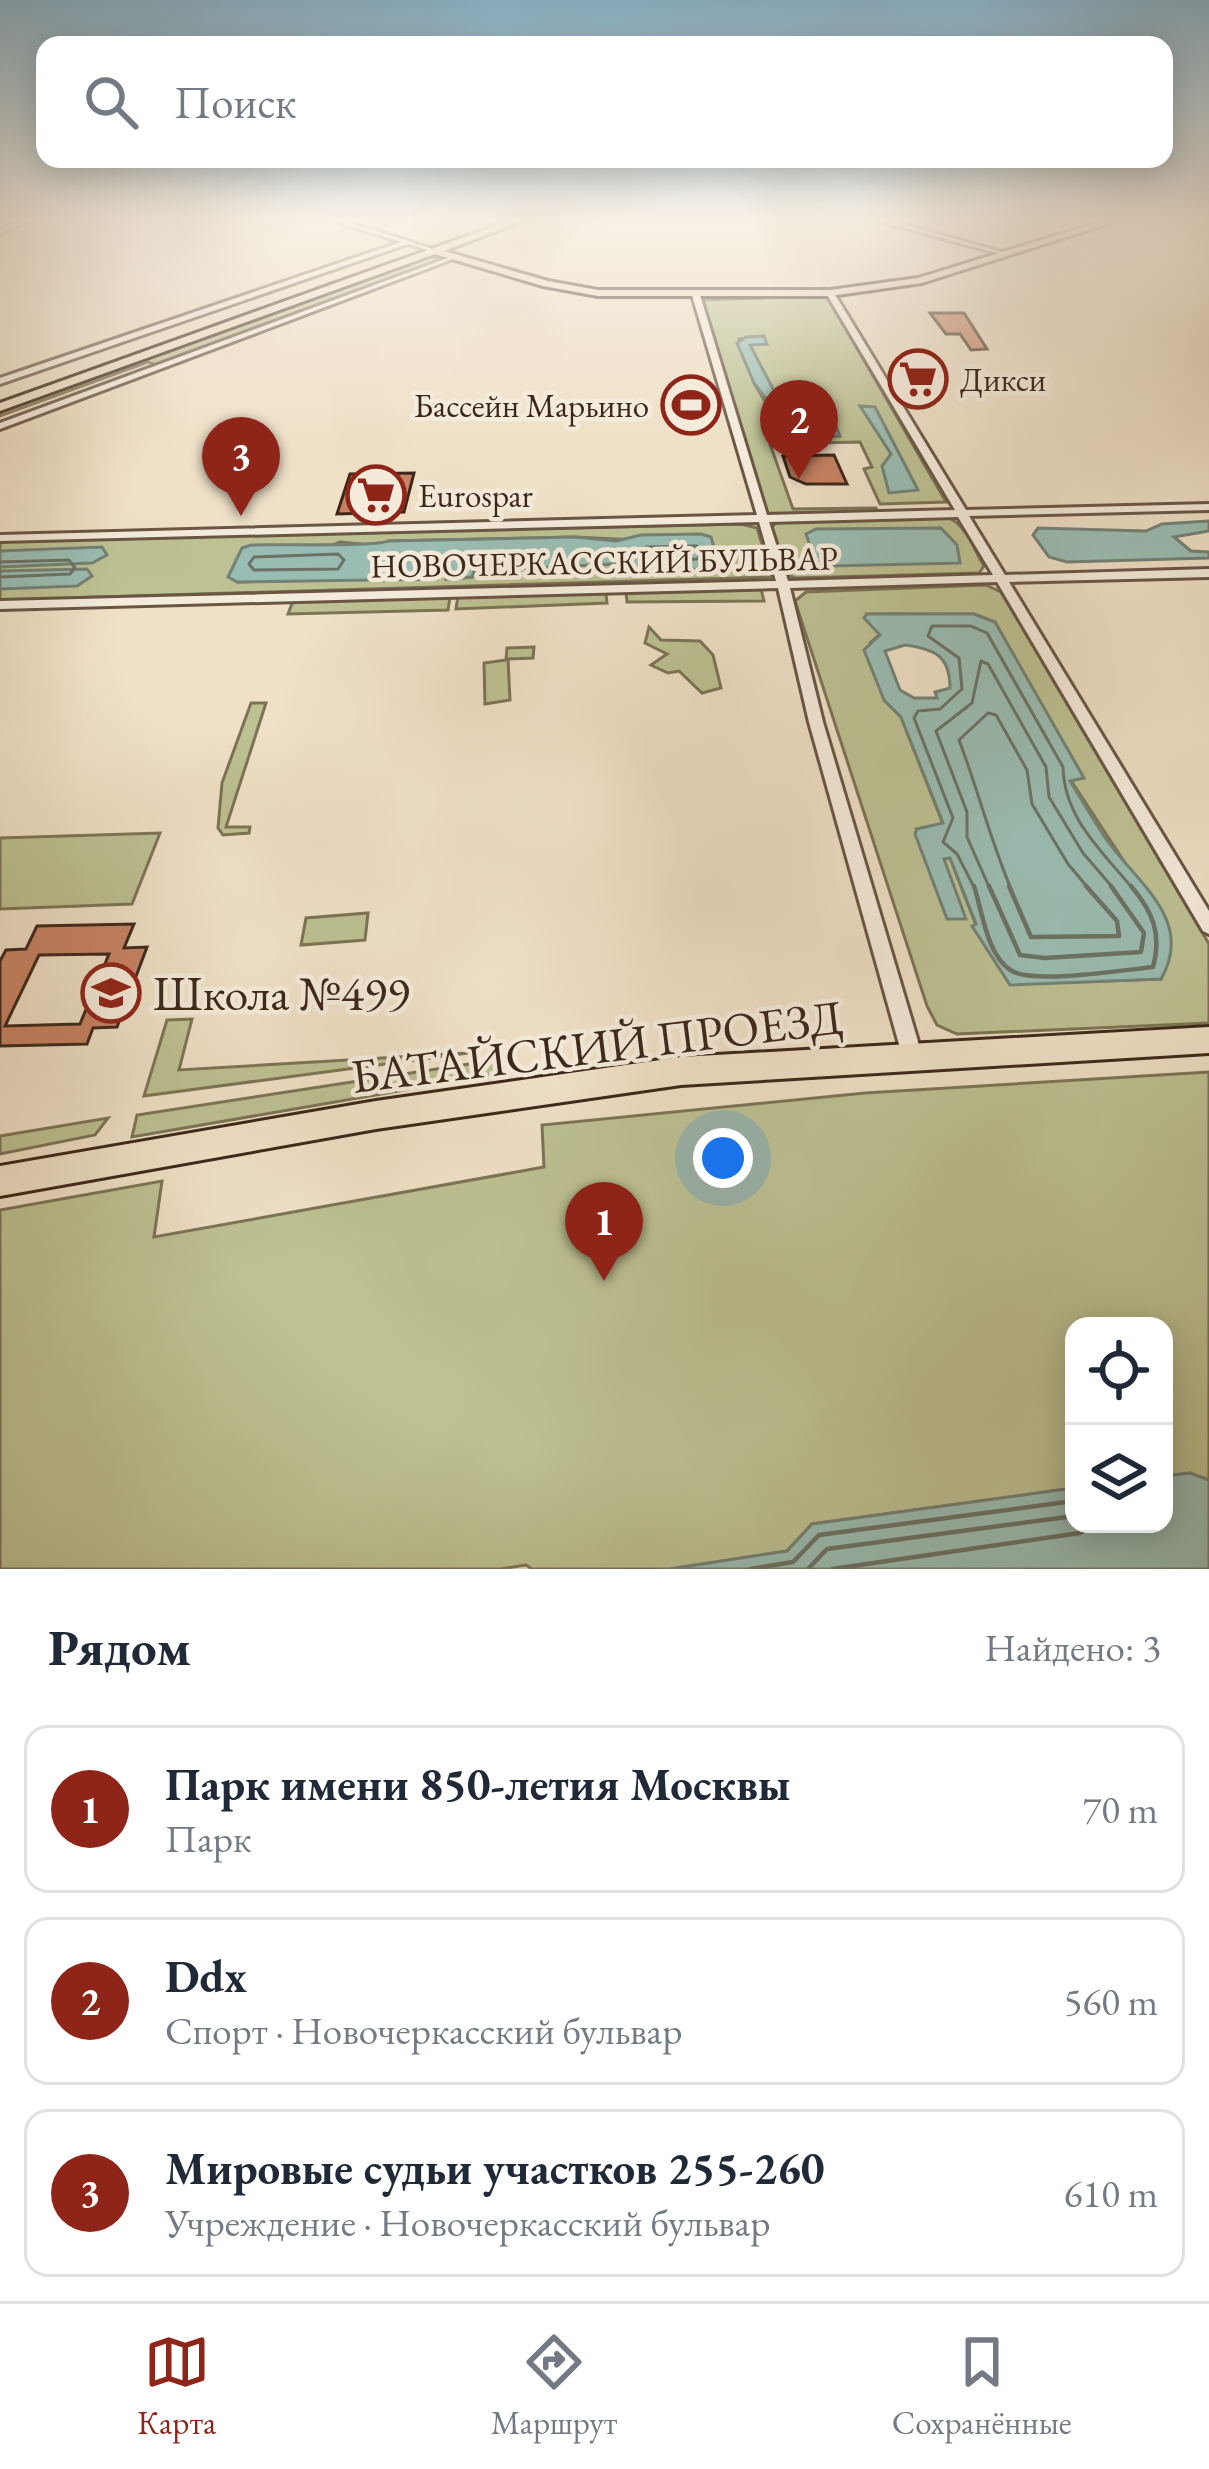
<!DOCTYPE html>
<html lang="ru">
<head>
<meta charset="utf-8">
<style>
  body { margin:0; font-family:"EB Garamond",serif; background:#f2f2f3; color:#1f2937 }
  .controls { position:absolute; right:36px; bottom:36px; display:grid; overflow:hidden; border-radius:24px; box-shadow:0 6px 30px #0003 }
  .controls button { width:108px; height:108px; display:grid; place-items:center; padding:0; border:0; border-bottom:3px solid #e0e1e3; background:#fff; color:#1f2937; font:60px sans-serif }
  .you { position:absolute; left:723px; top:1158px; width:42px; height:42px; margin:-30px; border:9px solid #fff; border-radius:50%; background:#1a73e8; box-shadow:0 0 0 18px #1a73e833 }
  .badge { display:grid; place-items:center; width:78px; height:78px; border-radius:50%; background:#8f2418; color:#fff; font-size:39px; font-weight:700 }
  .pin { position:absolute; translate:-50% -99px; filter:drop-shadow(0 3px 6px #0008) }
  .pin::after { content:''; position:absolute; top:63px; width:42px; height:36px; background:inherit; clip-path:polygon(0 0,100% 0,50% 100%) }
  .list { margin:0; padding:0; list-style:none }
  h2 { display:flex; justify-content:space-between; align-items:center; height:156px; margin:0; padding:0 48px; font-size:51px }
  h2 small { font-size:39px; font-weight:400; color:#747a83 }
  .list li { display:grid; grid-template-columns:78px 1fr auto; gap:36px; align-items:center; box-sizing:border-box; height:168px; margin:0 24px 24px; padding:0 24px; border:3px solid #e0e1e3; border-radius:24px }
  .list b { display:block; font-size:45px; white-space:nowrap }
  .list p { margin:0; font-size:39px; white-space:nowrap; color:#747a83 }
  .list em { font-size:39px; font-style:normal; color:#747a83 }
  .icon { flex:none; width:66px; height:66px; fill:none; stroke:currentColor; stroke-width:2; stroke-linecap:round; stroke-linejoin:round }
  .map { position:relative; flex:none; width:1209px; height:1569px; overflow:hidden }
  .search { position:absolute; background:#fff; box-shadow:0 6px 30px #0003; left:36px; right:36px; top:36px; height:132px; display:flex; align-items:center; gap:30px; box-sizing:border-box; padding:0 42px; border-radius:24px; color:#747a83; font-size:45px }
  .sheet { height:732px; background:#fff }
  nav { display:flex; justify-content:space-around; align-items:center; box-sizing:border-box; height:168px; border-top:3px solid #e0e1e3; background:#fff; font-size:33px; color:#747a83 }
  nav a { display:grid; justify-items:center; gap:6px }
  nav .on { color:#8f2418 }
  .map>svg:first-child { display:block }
  .green { fill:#bdc193; stroke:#7c7456; stroke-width:3; fill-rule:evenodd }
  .water { fill:#9abdb3; stroke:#748176; stroke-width:3; fill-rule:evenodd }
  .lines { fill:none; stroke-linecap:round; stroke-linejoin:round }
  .shore-far1 { stroke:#6b7266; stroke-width:3 }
  .shore { stroke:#6b7266; stroke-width:4.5 }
  .building { fill:#c78263; stroke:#3c281a; stroke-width:3; fill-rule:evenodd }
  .minor-casing { stroke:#695645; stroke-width:6 }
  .major-casing { stroke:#3c281a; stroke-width:6 }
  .minor { fill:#f5ebdb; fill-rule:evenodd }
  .major { fill:#efe0c7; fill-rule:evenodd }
  .labels { text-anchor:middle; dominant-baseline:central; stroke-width:9; stroke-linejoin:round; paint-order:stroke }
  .far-poi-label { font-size:33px; fill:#3c281a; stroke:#f5ebdb; text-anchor:start }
  .far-street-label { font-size:33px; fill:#3c281a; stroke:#f5ebdb }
  .near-poi-label { font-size:48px; fill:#3c281a; stroke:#f5ebdb; text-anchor:start }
  .near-street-label { font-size:48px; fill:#3c281a; stroke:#f5ebdb }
</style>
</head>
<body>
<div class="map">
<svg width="1209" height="1569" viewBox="0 0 1209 1569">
  <rect width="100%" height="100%" fill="#efe0c7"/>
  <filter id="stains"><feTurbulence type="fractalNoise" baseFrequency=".00167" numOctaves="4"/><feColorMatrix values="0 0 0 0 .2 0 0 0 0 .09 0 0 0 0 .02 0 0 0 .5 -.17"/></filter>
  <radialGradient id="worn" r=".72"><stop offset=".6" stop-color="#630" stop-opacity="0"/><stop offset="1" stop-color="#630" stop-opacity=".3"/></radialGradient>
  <g class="green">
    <path d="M429,256L442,260L156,365L148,362L0,416V411Z"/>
    <path d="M822,296L828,298L946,502L880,504L864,469L872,467L860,442L770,444L793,509L876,508L879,514L767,513L703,300ZM764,336L766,344H749L784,410H819L833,417L839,436L786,437L754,383L739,339Z"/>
    <path d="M949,518C967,526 974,550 984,566L979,573L795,578L788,575L772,527L778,521Z"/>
    <path d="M741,524L757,528L772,577L0,600V541ZM575,537L633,540L646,572L612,564L473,571L472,577L446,579L447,570L440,571L437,579L377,580L396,573L401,563L393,553C377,552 363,551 355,566L357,573L369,579L237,582L340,542L380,546L388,541Z"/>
    <path d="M986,585L1001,592L1209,944V1023L957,1034L937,1025L927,1006L795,601L806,592ZM867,614H974L995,622L1082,778L1070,779L1127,866L1161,979L1010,984L976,925L950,858H944L917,829L943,824L901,717L884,700L870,643L880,634Z"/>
    <path d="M761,589L764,601L627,602L626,592Z"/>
    <path d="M606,593L607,603L456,609L458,596Z"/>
    <path d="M450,597L448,610L288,614L293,601Z"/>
    <path d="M649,627L661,640L700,641L713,655L721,688L702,693L679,671L668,673L651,665L667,654L645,643Z"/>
    <path d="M534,647L533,658L508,659L510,700L485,704L484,663L506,660L507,648Z"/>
    <path d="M251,703H266L226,827H250L249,833L223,835L218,828L222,783Z"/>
    <path d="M160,833L132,904L0,909V838Z"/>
    <path d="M368,913L365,940L301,945L306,918Z"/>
    <path d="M192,1019L179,1070L468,1053L144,1096L167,1020Z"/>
    <path d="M502,1059L503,1073L132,1137L137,1115Z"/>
    <path d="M1209,1072V1480L1190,1473L1164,1476V1326H1074V1488L812,1524L787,1551L670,1569H532L526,1565L500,1569H0V1210L162,1181L154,1237L544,1167L542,1125L865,1093Z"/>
    <path d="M108,1118L95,1135L0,1154V1136Z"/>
  </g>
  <g class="water">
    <path d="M764,336L767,344L750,345L784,410L829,412L840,436L776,437L768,401L754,383L737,343L746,337Z"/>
    <path d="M860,406L875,407L918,490L889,493L882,466L891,454Z"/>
    <path d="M1209,521V531L1174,537L1191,551L1209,552V558L1067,562L1049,557L1033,535L1038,528L1146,531L1162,524Z"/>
    <path d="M941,528L957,545L960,563L828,566L815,560L806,534L816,529Z"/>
    <path d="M701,534L711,537L720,568L646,572L612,564L474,571L472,577L446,579V570L440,571L438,579L237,582L228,577L242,548L251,545C274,544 377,547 388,541L575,537L616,541L641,535Z"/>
    <path d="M102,547L107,555L92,563L0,567V551Z"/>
    <path d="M87,569L92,576L77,586L0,589V571Z"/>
    <path d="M867,614H974L995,622L1084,778L1070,781C1082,800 1093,820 1106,839C1137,883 1195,920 1161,979L1010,985L972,926L976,924L950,858L944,859L966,919H947L915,834L917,829L943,823L901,717L884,700L864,650L880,635L864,618ZM905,645C935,649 950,656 950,688L935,692L937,698H914L900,690L885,651Z"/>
    <path d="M1190,1473L1209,1480V1569H670L787,1551L812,1524L1074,1488V1524H1164V1476Z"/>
  </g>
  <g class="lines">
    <g class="shore-far1">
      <path d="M697,546L703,553L697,559L648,560L641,554L646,547Z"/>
      <path d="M338,554L344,560L338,569L254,570L249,564L254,557Z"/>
      <path d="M0,562L69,560L75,568L70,574L0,577"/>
      <path d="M975,889L957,854L943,842L953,818L914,718L918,711L940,709L962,689L959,658L928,636L932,626H971L987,633L1063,767C1064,818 1102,851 1133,889"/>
      <path d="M990,889L967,837V812L936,731L972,703L981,661L988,664L1046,767L1049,797L1083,853L1114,889"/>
      <path d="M1011,889C990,839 978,790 959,740L988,713L996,715L1027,770L1032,804L1068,864L1089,889"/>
    </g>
    <g class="shore">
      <path d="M974,886C982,910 987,957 1012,971C1035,984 1124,970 1153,967C1162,934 1153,912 1131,886"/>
      <path d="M989,886L1020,955L1045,958L1141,952L1144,933L1111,886"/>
      <path d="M1009,886L1031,937L1119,936L1117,921L1086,886"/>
      <path d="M750,1569L793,1562L819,1535L1074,1501"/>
      <path d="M808,1569L827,1549L1074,1516"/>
      <path d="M832,1569L1080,1533L1100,1524"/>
    </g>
  </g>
  <g class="building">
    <path d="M930,313H964L987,349L971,350L960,334H946Z"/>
    <path d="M834,455L847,484H806L790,477L783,456Z"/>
    <path d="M414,473L404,512L337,514L350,474Z"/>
    <path d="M134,924L124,948L147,947L117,1027L93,1028L87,1044L0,1046V961L6,950L26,949L37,926ZM109,954L80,1024L5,1026L39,955Z"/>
  </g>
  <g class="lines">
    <defs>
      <g id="minor">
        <path d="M22,221H31L0,233V229Z"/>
        <path d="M335,221H345L439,251L436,253L408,244L0,384V378L401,242Z"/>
        <path d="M879,221H890L1009,254L1004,255Z"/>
        <path d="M456,255L461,256L0,429V423Z"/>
        <path d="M830,291L834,293L966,510L1209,504V510L969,516L1005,575L1209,569V577L1009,582L1209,911V934L1203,931L997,582L790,588L823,722L922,1055L919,1062L912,1065L905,1062L902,1055L809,722L778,588L0,609V601L776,581L759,522L0,541V535L757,515L692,295L696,293L700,295L767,515L955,510L826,293ZM958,517L993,575L788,581L769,522Z"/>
      </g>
      <g id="major">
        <path d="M509,221H522L444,251L548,281L598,290H830L918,278L1103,221H1117L922,283L830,296H598L543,286L435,254L0,411V403Z"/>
        <path d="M1209,1027V1053L681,1085L376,1129L0,1196V1166L376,1101L681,1057Z"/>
      </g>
    </defs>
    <use href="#minor" class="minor-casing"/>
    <use href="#major" class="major-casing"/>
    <use href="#minor" class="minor"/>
    <use href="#major" class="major"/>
  </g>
  <linearGradient id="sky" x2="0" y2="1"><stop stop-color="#89b8d3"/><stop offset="0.5" stop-color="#f8f1e6"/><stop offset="1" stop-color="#f8f1e6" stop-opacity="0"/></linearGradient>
  <rect width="1209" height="441" fill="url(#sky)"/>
  <defs>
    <symbol id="supermarket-ring" viewBox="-11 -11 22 22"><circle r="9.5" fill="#f5ebdb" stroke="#8f2418" stroke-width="1.5"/><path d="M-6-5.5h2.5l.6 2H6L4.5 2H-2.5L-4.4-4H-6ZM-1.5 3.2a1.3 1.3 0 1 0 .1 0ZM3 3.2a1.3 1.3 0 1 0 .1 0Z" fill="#8f2418"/></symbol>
    <symbol id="stadium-ring" viewBox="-11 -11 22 22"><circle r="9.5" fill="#f5ebdb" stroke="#8f2418" stroke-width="1.5"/><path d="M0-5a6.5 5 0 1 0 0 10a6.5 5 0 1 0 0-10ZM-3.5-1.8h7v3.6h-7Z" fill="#8f2418"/></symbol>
    <symbol id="school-ring" viewBox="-11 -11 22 22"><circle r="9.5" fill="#f5ebdb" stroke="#8f2418" stroke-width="1.5"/><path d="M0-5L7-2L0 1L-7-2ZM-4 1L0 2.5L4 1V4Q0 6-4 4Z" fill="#8f2418"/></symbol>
  </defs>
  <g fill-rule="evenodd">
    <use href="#supermarket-ring" x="885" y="346" width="66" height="66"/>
    <use href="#stadium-ring" x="658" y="372" width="66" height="66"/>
    <use href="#supermarket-ring" x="343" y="462" width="66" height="66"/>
    <use href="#school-ring" x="78" y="960" width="66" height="66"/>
  </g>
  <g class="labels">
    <g class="far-poi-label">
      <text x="960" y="379">Дикси</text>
      <text x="649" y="405" text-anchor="end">Бассейн Марьино</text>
      <text x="418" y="495">Eurospar</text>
    </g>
    <g class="far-street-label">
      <text transform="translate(604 562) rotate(-1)">НОВОЧЕРКАССКИЙ БУЛЬВАР</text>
    </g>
    <g class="near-poi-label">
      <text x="153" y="993">Школа №499</text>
    </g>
    <g class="near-street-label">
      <text transform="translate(597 1046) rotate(-7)">БАТАЙСКИЙ ПРОЕЗД</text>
    </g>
  </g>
  <rect width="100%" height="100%" filter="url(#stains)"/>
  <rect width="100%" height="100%" fill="url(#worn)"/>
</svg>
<div class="controls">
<button><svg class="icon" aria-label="locate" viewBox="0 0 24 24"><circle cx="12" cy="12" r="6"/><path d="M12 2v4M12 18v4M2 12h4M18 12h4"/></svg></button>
<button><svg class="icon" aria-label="layers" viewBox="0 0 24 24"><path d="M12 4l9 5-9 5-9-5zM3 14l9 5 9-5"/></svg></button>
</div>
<div class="you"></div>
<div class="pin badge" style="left:604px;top:1281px">1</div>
<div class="pin badge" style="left:799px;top:479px">2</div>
<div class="pin badge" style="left:241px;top:516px">3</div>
<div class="search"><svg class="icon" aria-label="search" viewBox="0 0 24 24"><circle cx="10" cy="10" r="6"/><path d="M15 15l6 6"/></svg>Поиск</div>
</div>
<section class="sheet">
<h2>Рядом<small>Найдено: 3</small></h2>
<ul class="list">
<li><span class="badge">1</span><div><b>Парк имени 850-летия Москвы</b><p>Парк</p></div><em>70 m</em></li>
<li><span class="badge">2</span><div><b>Ddx</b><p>Спорт · Новочеркасский бульвар</p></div><em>560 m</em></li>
<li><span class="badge">3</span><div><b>Мировые судьи участков 255-260</b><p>Учреждение · Новочеркасский бульвар</p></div><em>610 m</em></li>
</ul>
</section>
<nav>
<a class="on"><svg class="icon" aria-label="map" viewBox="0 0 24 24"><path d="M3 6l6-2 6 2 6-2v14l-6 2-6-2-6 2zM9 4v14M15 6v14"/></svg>Карта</a>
<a><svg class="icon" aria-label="directions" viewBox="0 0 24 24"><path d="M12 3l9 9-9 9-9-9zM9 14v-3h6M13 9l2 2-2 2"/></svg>Маршрут</a>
<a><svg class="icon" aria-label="saved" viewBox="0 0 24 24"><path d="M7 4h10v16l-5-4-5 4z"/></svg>Сохранённые</a>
</nav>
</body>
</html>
